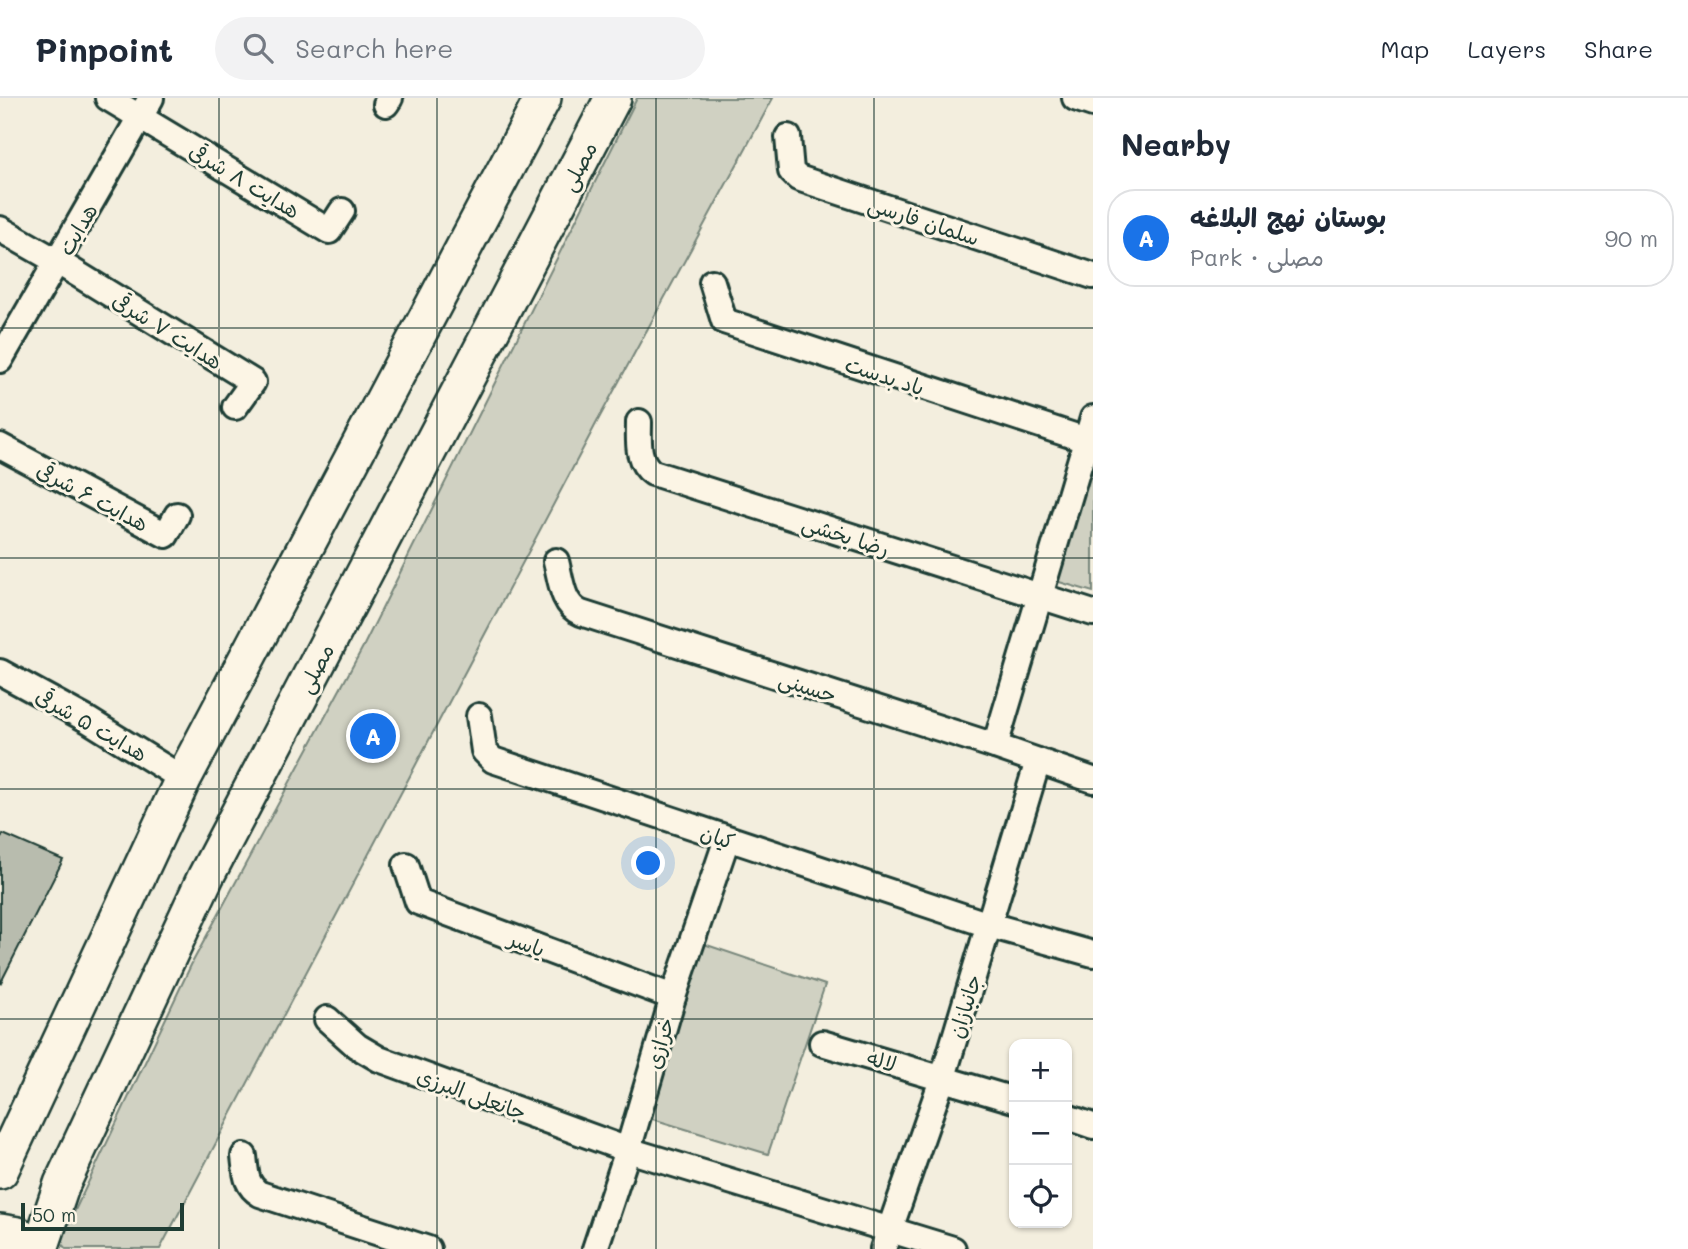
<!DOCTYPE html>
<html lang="en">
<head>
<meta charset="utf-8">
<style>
  body { margin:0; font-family:Mali,"Playpen Sans Arabic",sans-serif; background:#f2f2f3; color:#1f2937 }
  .controls { position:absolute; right:21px; bottom:21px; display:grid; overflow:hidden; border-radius:14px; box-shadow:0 2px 5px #0004 }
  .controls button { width:63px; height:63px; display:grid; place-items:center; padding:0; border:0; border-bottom:2px solid #e0e1e3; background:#fff; color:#1f2937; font:35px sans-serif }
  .scale { position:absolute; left:21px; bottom:18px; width:163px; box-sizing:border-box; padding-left:7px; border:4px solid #1f3d34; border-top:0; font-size:19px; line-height:24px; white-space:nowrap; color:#1f3d34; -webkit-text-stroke:5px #fcf5e5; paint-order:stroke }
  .you { position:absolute; left:649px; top:766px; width:24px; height:24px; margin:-18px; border:5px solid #fff; border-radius:50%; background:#1a73e8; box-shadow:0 0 0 10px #1a73e833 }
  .badge { display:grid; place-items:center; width:46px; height:46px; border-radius:50%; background:#1a73e8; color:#fff; font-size:23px; font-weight:700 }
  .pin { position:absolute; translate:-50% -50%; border:4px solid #fff; box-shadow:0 2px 7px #0006 }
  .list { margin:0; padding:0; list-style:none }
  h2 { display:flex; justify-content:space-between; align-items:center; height:91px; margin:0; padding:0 28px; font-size:30px }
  h2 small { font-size:23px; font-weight:400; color:#747a83 }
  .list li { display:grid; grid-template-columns:46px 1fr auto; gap:21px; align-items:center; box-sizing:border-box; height:98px; margin:0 14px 14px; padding:0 14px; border:2px solid #e0e1e3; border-radius:28px }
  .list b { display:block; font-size:26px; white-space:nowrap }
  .list p { margin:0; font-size:23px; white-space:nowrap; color:#747a83 }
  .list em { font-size:23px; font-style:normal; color:#747a83 }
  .icon { flex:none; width:38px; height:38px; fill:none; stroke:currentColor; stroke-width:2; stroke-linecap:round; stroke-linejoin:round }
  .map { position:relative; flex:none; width:1093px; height:1151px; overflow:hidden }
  header { display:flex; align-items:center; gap:42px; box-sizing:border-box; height:98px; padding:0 35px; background:#fff; border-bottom:2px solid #e0e1e3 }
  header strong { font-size:33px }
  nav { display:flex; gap:38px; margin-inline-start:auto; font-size:24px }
  .search { width:490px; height:63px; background:#f2f2f3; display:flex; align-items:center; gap:18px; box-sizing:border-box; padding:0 24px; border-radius:38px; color:#747a83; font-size:26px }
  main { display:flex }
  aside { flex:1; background:#fff }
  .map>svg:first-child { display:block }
  .park { fill:#d0d1c2; stroke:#78877b; stroke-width:2 }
  .building { fill:#b8bcae; stroke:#1f3d34; stroke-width:2 }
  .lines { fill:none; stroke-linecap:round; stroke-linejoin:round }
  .minor-casing { stroke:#1f3d34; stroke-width:30 }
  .secondary-casing { stroke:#1f3d34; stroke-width:40 }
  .minor { stroke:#fcf5e5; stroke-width:24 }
  .secondary { stroke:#fcf5e5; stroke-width:35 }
  .grid { fill:none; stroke:#1f3d34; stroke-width:2; stroke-opacity:0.55 }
  .labels { text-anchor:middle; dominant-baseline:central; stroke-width:6; stroke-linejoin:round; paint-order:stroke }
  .street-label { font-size:21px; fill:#1f3d34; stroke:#fcf5e5 }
</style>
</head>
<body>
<header>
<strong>Pinpoint</strong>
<div class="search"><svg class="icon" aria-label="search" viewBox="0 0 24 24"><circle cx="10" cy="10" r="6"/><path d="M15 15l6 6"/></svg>Search here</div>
<nav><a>Map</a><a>Layers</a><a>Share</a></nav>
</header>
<main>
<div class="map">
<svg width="1093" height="1151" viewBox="0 0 1093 1151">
  <rect width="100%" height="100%" fill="#f3eede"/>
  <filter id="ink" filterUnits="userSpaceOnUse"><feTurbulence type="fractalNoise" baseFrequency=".0143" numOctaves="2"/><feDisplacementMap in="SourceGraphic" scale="14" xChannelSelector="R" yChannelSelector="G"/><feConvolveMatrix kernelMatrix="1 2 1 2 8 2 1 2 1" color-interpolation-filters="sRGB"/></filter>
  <g filter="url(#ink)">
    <g class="park">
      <path d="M637,0H773L597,324L160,1151H66L60,1144L191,867L364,547Z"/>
      <path d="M1093,359V494L1056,483Z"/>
      <path d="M701,845L825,887L768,1056L646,1019Z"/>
    </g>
    <path class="building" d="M3,736L63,762L0,886V741Z"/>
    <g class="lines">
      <defs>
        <g id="minor">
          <path d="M108,0L329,133L342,113"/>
          <path d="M1075,0L1093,6"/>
          <path d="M386,6L390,0"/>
          <path d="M788,39L791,73L798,80L1093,178"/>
          <path d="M0,131L58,164L253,284L235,309"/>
          <path d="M712,184L724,223L1086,342"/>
          <path d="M0,262L151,0"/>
          <path d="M639,324C639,343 636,363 653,375L1093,515"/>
          <path d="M0,348L166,437L177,417"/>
          <path d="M556,463C561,482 562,507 581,515L995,648L1093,682"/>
          <path d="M0,574L88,622L183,681"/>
          <path d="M479,618L484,653L493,662L989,827L1093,856"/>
          <path d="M995,648L1093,320"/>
          <path d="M406,767L418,804L673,899"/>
          <path d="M327,921L357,948L379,961L628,1052L953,1151"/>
          <path d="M822,945L1014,1002"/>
          <path d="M1067,1019L1093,1028"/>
          <path d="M244,1058C246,1074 245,1087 260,1096L428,1151"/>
          <path d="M595,1151L628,1052L673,899L727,741"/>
          <path d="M883,1151L943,979L1038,663"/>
        </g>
        <g id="secondary">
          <path d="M0,1073L183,681L543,0"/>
          <path d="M0,1134L18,1137L34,1151"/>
          <path d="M40,1151L62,1086L206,778L613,0"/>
        </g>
      </defs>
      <use href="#minor" class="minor-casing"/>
      <use href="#secondary" class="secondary-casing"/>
      <use href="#minor" class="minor"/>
      <use href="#secondary" class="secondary"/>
    </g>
  </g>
  <path class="grid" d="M219,0V1151M437,0V1151M656,0V1151M874,0V1151M0,230H1093M0,460H1093M0,691H1093M0,921H1093"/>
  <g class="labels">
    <g class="street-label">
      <text transform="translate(578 68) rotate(-62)">مصلی</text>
      <text transform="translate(245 82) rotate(31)">هدایت ۸ شرقی</text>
      <text transform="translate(924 122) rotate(18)">سلمان فارسی</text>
      <text transform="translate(77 131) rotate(-60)">هدایت</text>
      <text transform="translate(168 232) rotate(32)">هدایت ۷ شرقی</text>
      <text transform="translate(885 277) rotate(18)">باد بدست</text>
      <text transform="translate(93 398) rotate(28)">هدایت ۶ شرقی</text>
      <text transform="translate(846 437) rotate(18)">رضا بخشی</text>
      <text transform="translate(315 570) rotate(-62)">مصلی</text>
      <text transform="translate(808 588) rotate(18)">حسینی</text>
      <text transform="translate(92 626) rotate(30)">هدایت ۵ شرقی</text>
      <text transform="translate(718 738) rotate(19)">کیان</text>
      <text transform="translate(527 845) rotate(20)">یاسر</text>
      <text transform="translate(964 908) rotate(-73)">جانبازان</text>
      <text transform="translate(659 945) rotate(-74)">خرازی</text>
      <text transform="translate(882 962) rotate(16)">لاله</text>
      <text transform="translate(472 995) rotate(20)">جانعلی البرزی</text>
    </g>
  </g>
</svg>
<div class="controls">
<button>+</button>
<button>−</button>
<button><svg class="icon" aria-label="locate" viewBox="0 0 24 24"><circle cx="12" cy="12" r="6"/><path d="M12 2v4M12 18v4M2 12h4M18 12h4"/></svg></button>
</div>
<div class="scale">50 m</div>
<div class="you"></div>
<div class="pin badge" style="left:373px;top:638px">A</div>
</div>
<aside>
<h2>Nearby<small></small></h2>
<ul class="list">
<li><span class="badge">A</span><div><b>بوستان نهج البلاغه</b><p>Park · مصلی</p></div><em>90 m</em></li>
</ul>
</aside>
</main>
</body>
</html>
